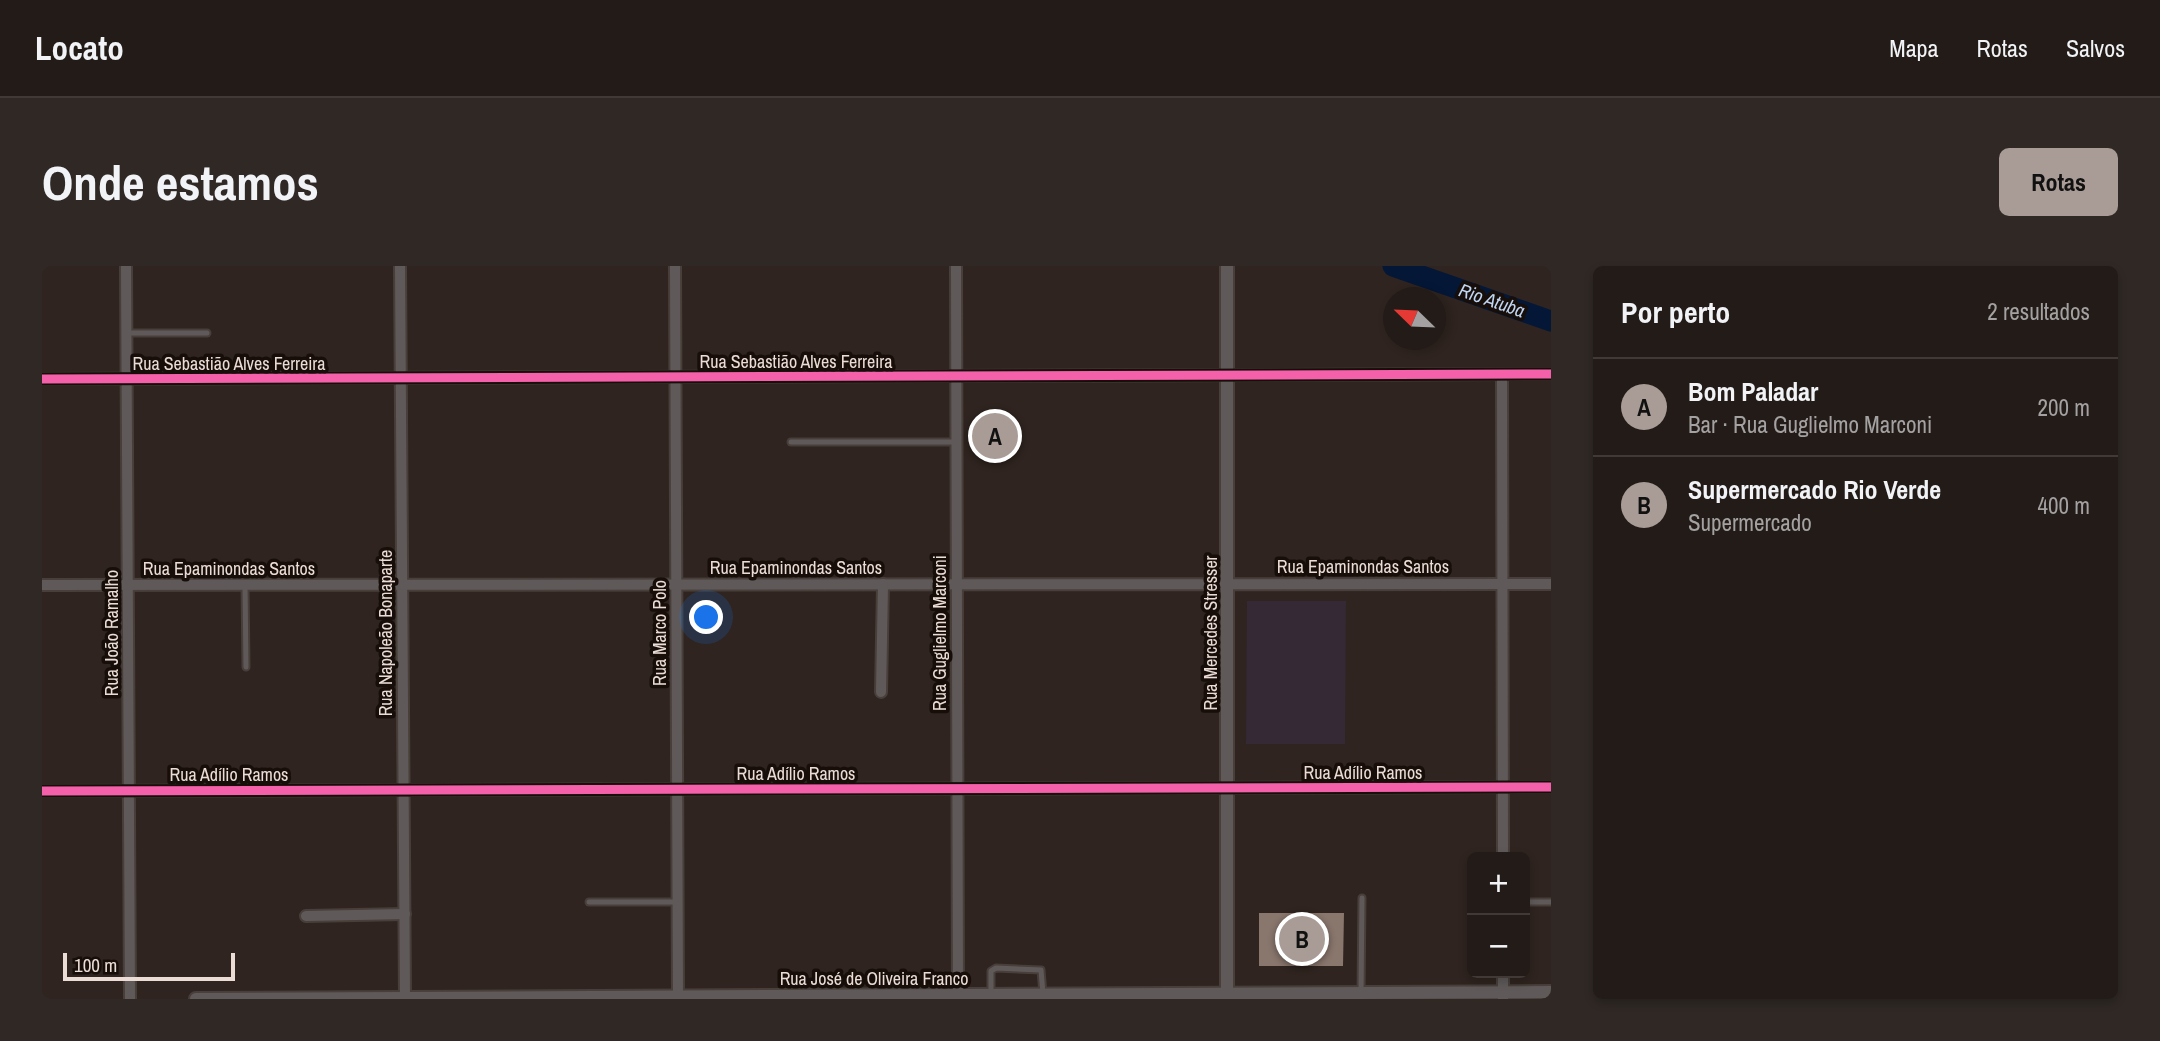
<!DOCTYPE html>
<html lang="pt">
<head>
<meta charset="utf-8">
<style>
  body { margin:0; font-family:"Archivo Narrow",sans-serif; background:#2f2824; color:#f1f3f6 }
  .controls { position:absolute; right:21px; bottom:21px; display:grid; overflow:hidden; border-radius:10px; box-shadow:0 4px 10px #0003 }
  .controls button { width:63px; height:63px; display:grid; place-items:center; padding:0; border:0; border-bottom:2px solid #403936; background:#231b17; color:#f1f3f6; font:35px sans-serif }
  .compass { position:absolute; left:1341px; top:21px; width:63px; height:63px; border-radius:50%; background:#231b17; box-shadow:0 4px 10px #0003; rotate:293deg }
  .scale { position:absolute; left:21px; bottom:18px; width:172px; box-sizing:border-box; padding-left:7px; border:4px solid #ebddd6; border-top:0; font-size:19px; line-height:24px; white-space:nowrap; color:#ebddd6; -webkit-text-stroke:5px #170e0a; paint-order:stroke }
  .you { position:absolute; left:665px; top:352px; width:24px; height:24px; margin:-18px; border:5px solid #fff; border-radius:50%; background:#1a73e8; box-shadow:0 0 0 10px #1a73e833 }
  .badge { display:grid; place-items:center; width:46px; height:46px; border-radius:50%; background:#a99c96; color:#111; font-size:23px; font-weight:700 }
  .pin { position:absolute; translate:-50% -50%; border:4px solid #fff; box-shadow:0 2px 7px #0006 }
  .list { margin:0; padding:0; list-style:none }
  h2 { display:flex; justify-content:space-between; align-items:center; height:91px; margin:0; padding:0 28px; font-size:30px }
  h2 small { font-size:23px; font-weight:400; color:#a3a1a1 }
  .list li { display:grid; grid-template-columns:46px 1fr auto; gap:21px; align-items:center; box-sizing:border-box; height:98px; padding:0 28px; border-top:2px solid #403936 }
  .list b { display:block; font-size:26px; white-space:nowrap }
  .list p { margin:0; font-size:23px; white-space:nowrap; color:#a3a1a1 }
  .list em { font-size:23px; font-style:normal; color:#a3a1a1 }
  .map { position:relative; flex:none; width:1509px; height:733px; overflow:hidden; border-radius:10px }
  header { display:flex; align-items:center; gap:42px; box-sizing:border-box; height:98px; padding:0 35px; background:#231b17; border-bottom:2px solid #403936 }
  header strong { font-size:33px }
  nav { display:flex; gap:38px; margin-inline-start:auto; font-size:24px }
  .intro { display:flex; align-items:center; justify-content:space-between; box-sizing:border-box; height:168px; padding:0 42px }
  h1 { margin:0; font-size:49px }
  .button { padding:18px 32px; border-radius:10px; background:#a99c96; color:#111; font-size:24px; font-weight:700 }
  main { display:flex; gap:42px; padding:0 42px }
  aside { flex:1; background:#231b17; border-radius:10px; box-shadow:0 4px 10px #0003 }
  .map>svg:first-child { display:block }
  .education { fill:#342935 }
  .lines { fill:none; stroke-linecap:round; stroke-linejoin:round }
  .river { stroke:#041737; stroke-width:21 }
  .building { fill:#89766d }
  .service-casing { stroke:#483f3a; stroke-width:9 }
  .minor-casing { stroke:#483f3a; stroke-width:14 }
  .tertiary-casing { stroke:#483f3a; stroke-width:16 }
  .service { stroke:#5f5a59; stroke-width:5 }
  .minor { stroke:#5f5a59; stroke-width:10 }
  .tertiary { stroke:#5f5a59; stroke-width:12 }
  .cycleway-casing { stroke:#170e0a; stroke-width:13 }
  .cycleway { stroke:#f560ab; stroke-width:9 }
  .labels { text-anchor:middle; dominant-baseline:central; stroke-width:7; stroke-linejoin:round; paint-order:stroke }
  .street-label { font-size:18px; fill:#ebddd6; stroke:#170e0a }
  .water-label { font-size:19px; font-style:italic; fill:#bfd6f5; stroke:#170e0a }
</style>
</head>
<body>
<header>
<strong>Locato</strong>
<nav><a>Mapa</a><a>Rotas</a><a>Salvos</a></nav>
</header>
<div class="intro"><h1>Onde estamos</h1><a class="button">Rotas</a></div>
<main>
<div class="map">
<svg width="1509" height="733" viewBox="0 0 1509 733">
  <rect width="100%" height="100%" fill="#2f241f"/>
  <path class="education" d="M1205,335H1304L1303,478H1204Z"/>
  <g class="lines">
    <path class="river" d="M1351,0L1509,55"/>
  </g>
  <path class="building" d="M1217,647H1302L1301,700H1217Z"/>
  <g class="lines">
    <defs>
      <g id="service">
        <path d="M85,67H165"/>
        <path d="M749,176H914"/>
        <path d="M203,320L204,401"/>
        <path d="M547,636H635"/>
        <path d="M1483,636H1509"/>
        <path d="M1319,727L1320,632"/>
        <path d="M949,729V705L954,702L999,704L1001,728"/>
      </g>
      <g id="minor">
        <path d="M84,0L88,733"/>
        <path d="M358,0L363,733"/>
        <path d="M633,0L636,733"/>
        <path d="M914,0L916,733"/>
        <path d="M1460,108L1461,591"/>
        <path d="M0,113L1509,108"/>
        <path d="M0,319L1509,318"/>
        <path d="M839,426L841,318"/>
        <path d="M0,525L1509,521"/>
        <path d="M264,650L363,648"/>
        <path d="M1461,707V733"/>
      </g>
      <g id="tertiary">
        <path d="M1185,0V728"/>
        <path d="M154,733L1509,726"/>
      </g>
    </defs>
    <use href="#service" class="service-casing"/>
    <use href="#minor" class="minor-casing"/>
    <use href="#tertiary" class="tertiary-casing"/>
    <use href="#service" class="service"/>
    <use href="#minor" class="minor"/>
    <use href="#tertiary" class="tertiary"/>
    <defs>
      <g id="cycleway">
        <path d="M0,113L1509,108"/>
        <path d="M0,525L1509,521"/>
      </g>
    </defs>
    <use href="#cycleway" class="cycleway-casing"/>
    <use href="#cycleway" class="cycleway"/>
  </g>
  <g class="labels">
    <g class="street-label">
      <text x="754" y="95">Rua Sebastião Alves Ferreira</text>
      <text x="187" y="97">Rua Sebastião Alves Ferreira</text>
      <text x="1321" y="300">Rua Epaminondas Santos</text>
      <text x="754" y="301">Rua Epaminondas Santos</text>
      <text x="187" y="302">Rua Epaminondas Santos</text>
      <text transform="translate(69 367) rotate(-90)">Rua João Ramalho</text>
      <text transform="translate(343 367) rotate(-90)">Rua Napoleão Bonaparte</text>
      <text transform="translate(617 367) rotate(-90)">Rua Marco Polo</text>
      <text transform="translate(897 367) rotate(-90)">Rua Guglielmo Marconi</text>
      <text transform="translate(1168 367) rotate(-90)">Rua Mercedes Stresser</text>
      <text x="1321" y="506">Rua Adílio Ramos</text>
      <text x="754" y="507">Rua Adílio Ramos</text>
      <text x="187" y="508">Rua Adílio Ramos</text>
      <text x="832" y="712">Rua José de Oliveira Franco</text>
    </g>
    <g class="water-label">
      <text transform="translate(1450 34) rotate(19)">Rio Atuba</text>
    </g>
  </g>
</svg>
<div class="controls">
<button>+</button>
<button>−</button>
</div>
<svg class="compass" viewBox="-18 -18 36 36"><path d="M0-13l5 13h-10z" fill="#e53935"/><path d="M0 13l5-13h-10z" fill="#a3a1a1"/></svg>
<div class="scale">100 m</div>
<div class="you"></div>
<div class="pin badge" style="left:953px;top:170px">A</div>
<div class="pin badge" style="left:1260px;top:673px">B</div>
</div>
<aside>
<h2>Por perto<small>2 resultados</small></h2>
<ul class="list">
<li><span class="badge">A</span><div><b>Bom Paladar</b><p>Bar · Rua Guglielmo Marconi</p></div><em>200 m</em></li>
<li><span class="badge">B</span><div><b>Supermercado Rio Verde</b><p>Supermercado</p></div><em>400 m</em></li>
</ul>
</aside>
</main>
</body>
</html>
